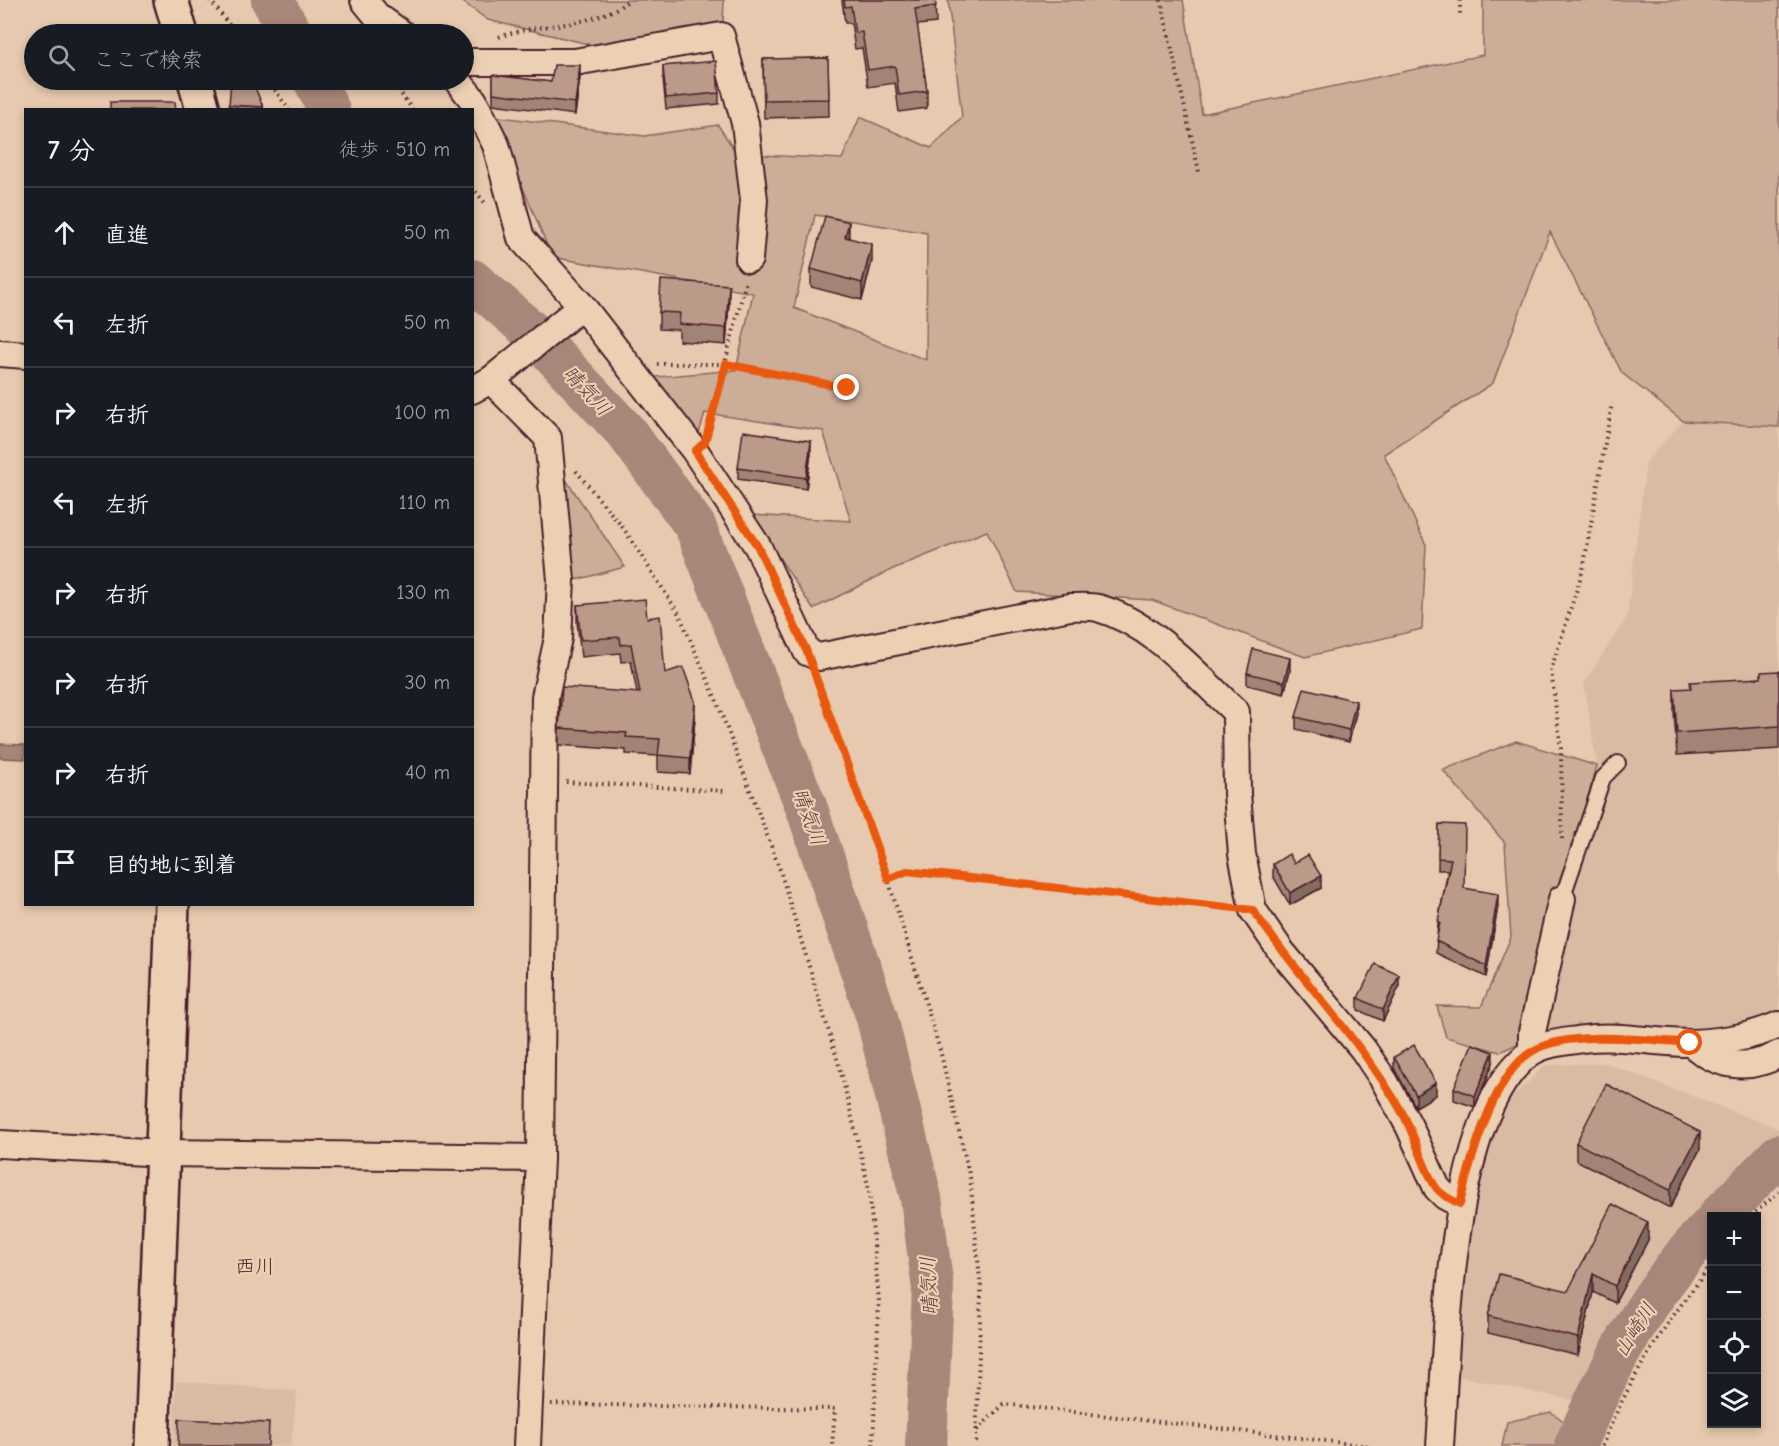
<!DOCTYPE html>
<html lang="ja">
<head>
<meta charset="utf-8">
<style>
  body { margin:0; font-family:"Comic Neue","Klee One",sans-serif; background:#242831; color:#f1f3f6 }
  .controls { position:absolute; right:18px; bottom:18px; display:grid; overflow:hidden; border-radius:0px; box-shadow:0 3px 9px #0003 }
  .controls button { width:54px; height:54px; display:grid; place-items:center; padding:0; border:0; border-bottom:2px solid #363941; background:#171b24; color:#f1f3f6; font:30px sans-serif }
  .stop { position:absolute; width:18px; height:18px; margin:-14px; border:4px solid #ea580c; border-radius:50%; background:#fff }
  .stop.end { background:#ea580c; border-color:#fff; box-shadow:0 2px 6px #0008 }
  .list { margin:0; padding:0; list-style:none }
  h2 { display:flex; justify-content:space-between; align-items:center; height:78px; margin:0; padding:0 24px; font-size:26px }
  h2 small { font-size:20px; font-weight:400; color:#9ea1a6 }
  .list li { display:grid; grid-template-columns:39px 1fr auto; gap:18px; align-items:center; box-sizing:border-box; height:90px; padding:0 24px; border-top:2px solid #363941 }
  .list b { display:block; font-size:22px; white-space:nowrap }
  .list em { font-size:20px; font-style:normal; color:#9ea1a6 }
  .icon { flex:none; width:33px; height:33px; fill:none; stroke:currentColor; stroke-width:2; stroke-linecap:round; stroke-linejoin:round }
  .map { position:relative; flex:none; width:1779px; height:1446px; overflow:hidden }
  .search { position:absolute; background:#171b24; box-shadow:0 3px 9px #0003; left:24px; top:24px; width:450px; height:66px; display:flex; align-items:center; gap:15px; box-sizing:border-box; padding:0 21px; border-radius:33px; color:#9ea1a6; font-size:22px }
  .panel { position:absolute; background:#171b24; box-shadow:0 3px 9px #0003; left:24px; top:108px; width:450px; height:798px; border-radius:0px }
  .map>svg:first-child { display:block }
  .built { fill:#d9bba3 }
  .green { fill:#ccad98; stroke:#8b6662; stroke-width:1.5; fill-rule:evenodd }
  .water { fill:#a88679; stroke:#825d5a; stroke-width:1.5 }
  .lines { fill:none; stroke-linecap:round; stroke-linejoin:round }
  .river { stroke:#a88679; stroke-width:42 }
  .lane-casing { stroke:#4a1f2b; stroke-width:18 }
  .street-casing { stroke:#4a1f2b; stroke-width:30 }
  .secondary-casing { stroke:#4a1f2b; stroke-width:38 }
  .path { stroke:#4a1f2b; stroke-width:4; stroke-dasharray:1.5 4.5; stroke-linecap:butt }
  .lane { stroke:#ecd0b3; stroke-width:14 }
  .street { stroke:#ecd0b3; stroke-width:26 }
  .secondary { stroke:#ecd0b3; stroke-width:33 }
  .wall { fill:#a18476; stroke:#4a1f2b; stroke-width:1.5 }
  .shaded-wall { fill:#836c60; stroke:#4a1f2b; stroke-width:1.5 }
  .building { fill:#bb9a89; stroke:#4a1f2b; stroke-width:1.5 }
  .route { stroke:#ea580c; stroke-width:8 }
  .labels { text-anchor:middle; dominant-baseline:central; stroke-width:4.5; stroke-linejoin:round; paint-order:stroke }
  .water-label { font-size:20px; font-style:italic; fill:#62393e; stroke:#ecd0b3 }
  .neighbourhood-label { font-size:20px; fill:#4a1f2b; stroke:#ecd0b3 }
</style>
</head>
<body>
<div class="map">
<svg width="1779" height="1446" viewBox="0 0 1779 1446">
  <rect width="100%" height="100%" fill="#e6c9ae"/>
  <filter id="ink" filterUnits="userSpaceOnUse"><feTurbulence type="fractalNoise" baseFrequency=".0167" numOctaves="2"/><feDisplacementMap in="SourceGraphic" scale="12" xChannelSelector="R" yChannelSelector="G"/><feConvolveMatrix kernelMatrix="1 2 1 2 8 2 1 2 1" color-interpolation-filters="sRGB"/></filter>
  <g filter="url(#ink)">
    <g class="built">
      <path d="M1683,421L1779,427V1010L1735,1028L1545,1031L1570,930L1575,841L1597,766L1584,683L1627,617L1646,462Z"/>
      <path d="M1605,1063L1779,1129V1140L1686,1228L1613,1325L1576,1401L1458,1376L1463,1227L1500,1109L1546,1065Z"/>
      <path d="M176,1381L297,1391L291,1446H173Z"/>
    </g>
    <g class="green">
      <path d="M460,0H724L723,22L592,45L488,20Z"/>
      <path d="M948,0H1183L1202,114L1483,55V0H1779V427L1683,421L1622,373L1550,232L1493,383L1384,454L1426,545L1422,629L1305,657L1152,600L1017,592L987,531L895,568L813,609L751,515L851,521L823,431L705,413L697,440L644,378L736,370L753,293L552,257L493,116L644,136L718,125L737,154L842,159L860,117L931,148L962,117ZM815,215L927,233L926,360L794,308Z"/>
      <path d="M542,444L625,567L557,585Z"/>
      <path d="M1516,741L1597,766L1575,841L1570,930L1545,1031L1500,1052L1446,1037L1437,1006L1481,1007L1511,937L1505,843L1443,770Z"/>
      <path d="M1551,1412L1575,1429L1568,1446H1502L1507,1422Z"/>
    </g>
    <path class="water" d="M0,744L25,745V759L0,758Z"/>
    <g class="lines">
      <g class="river">
        <path d="M272,0L292,34"/>
        <path d="M314,80L329,110"/>
        <path d="M472,280L532,332L626,432L695,526L807,809L877,1018L921,1198L933,1289L926,1446"/>
        <path d="M1719,1216L1779,1155"/>
        <path d="M1575,1446C1609,1366 1651,1287 1712,1225"/>
      </g>
      <defs>
        <path id="lane" d="M1562,899L1603,778L1618,763"/>
        <g id="street">
          <path d="M364,0L377,16L402,34"/>
          <path d="M464,62H575L721,36L745,123L754,200L749,259"/>
          <path d="M457,80L474,101L496,145L521,238L582,306L695,451L758,547L807,652L819,657L1070,607C1079,607 1090,606 1098,608C1154,624 1195,674 1236,712L1237,794L1242,854L1253,910L1281,951L1363,1049L1385,1082L1409,1126L1437,1188L1445,1196L1460,1204"/>
          <path d="M0,353L26,355"/>
          <path d="M491,380L548,438L561,580L558,638L545,697L540,1158L527,1446"/>
          <path d="M472,390L491,380L582,306"/>
          <path d="M1691,1043C1716,1066 1748,1072 1779,1054"/>
          <path d="M1532,1051V1032L1562,899"/>
          <path d="M0,1144L164,1153L540,1158"/>
          <path d="M1440,1446C1447,1349 1447,1114 1530,1053C1544,1043 1566,1042 1583,1039C1618,1034 1655,1043 1691,1043C1722,1042 1751,1037 1779,1025"/>
        </g>
        <g id="secondary">
          <path d="M171,0L181,34"/>
          <path d="M195,80L203,110"/>
          <path d="M152,1446L172,904"/>
        </g>
      </defs>
      <use href="#lane" class="lane-casing"/>
      <use href="#street" class="street-casing"/>
      <use href="#secondary" class="secondary-casing"/>
      <g class="path">
        <path d="M210,0L236,34"/>
        <path d="M1161,0L1199,172"/>
        <path d="M1460,0V17"/>
        <path d="M499,37C542,21 592,30 629,0"/>
        <path d="M268,80L289,110"/>
        <path d="M391,80L413,110"/>
        <path d="M472,187L485,203"/>
        <path d="M657,364H726L847,388"/>
        <path d="M708,430L746,281"/>
        <path d="M576,471L624,529L679,614L716,699L780,870L841,1072L869,1189L879,1301L873,1446"/>
        <path d="M816,679L888,879L940,1050L970,1178L981,1290L976,1446"/>
        <path d="M566,782L727,791"/>
        <path d="M1562,839L1561,749L1551,670L1583,570L1612,403"/>
        <path d="M888,879L907,871L1228,907"/>
        <path d="M1751,1216L1779,1192"/>
        <path d="M551,1404L835,1409L832,1446"/>
        <path d="M977,1430L1004,1404L1370,1446"/>
        <path d="M1602,1446C1628,1380 1667,1320 1712,1265"/>
      </g>
      <use href="#lane" class="lane"/>
      <use href="#street" class="street"/>
      <use href="#secondary" class="secondary"/>
    </g>
    <g class="wall">
      <path d="M842,0H935L936,23L917,25L927,91V108L899,112L895,83L868,87L862,48L855,49L851,23H845Z"/>
      <path d="M828,58L829,116L764,118L763,59Z"/>
      <path d="M663,66L719,93V104L666,109L663,78Z"/>
      <path d="M493,75L551,82L580,77L575,115L493,104Z"/>
      <path d="M229,105L263,107V110H229Z"/>
      <path d="M849,238L872,261L862,300L811,287V269Z"/>
      <path d="M729,302L726,345L679,341V330L659,329V312Z"/>
      <path d="M811,453L806,489L738,479V468Z"/>
      <path d="M577,605L647,618L665,673L695,718L690,774L658,772V756L626,754V750L559,745V728L637,693L631,661L621,662L620,653L581,657L577,622Z"/>
      <path d="M1290,670L1284,694L1247,685V673Z"/>
      <path d="M1779,671V749L1677,755L1674,712V689H1690L1761,678Z"/>
      <path d="M1356,713L1349,742L1296,729V717Z"/>
      <path d="M1439,824L1464,888L1498,906L1486,977L1436,953L1438,922L1448,870H1438Z"/>
      <path d="M1294,863L1321,888L1290,905L1273,876V864Z"/>
      <path d="M1399,987L1383,1021L1358,1010V998Z"/>
      <path d="M1394,1057L1436,1095L1416,1107L1394,1068Z"/>
      <path d="M1493,1063L1475,1107L1454,1100V1088Z"/>
      <path d="M1576,1143L1700,1149L1670,1208L1576,1160Z"/>
      <path d="M1648,1240L1615,1303L1593,1292L1578,1355L1488,1333V1316L1568,1291Z"/>
    </g>
    <g class="shaded-wall">
      <path d="M580,65V77L575,115V103Z"/>
      <path d="M849,222V239L845,237Z"/>
      <path d="M872,244V261L862,300V283Z"/>
      <path d="M729,285V302L726,345V328Z"/>
      <path d="M811,441V453L806,489V478Z"/>
      <path d="M1290,658V670L1284,694V682Z"/>
      <path d="M695,701V718L690,774V758Z"/>
      <path d="M1356,701V713L1349,742V730Z"/>
      <path d="M1321,876V888L1290,905V893Z"/>
      <path d="M1498,894V906L1486,977V966Z"/>
      <path d="M1399,975V987L1383,1021V1010Z"/>
      <path d="M1493,1052V1063L1475,1107V1096Z"/>
      <path d="M1436,1083V1095L1416,1107V1095Z"/>
      <path d="M1700,1132V1149L1670,1208V1190Z"/>
      <path d="M1648,1222V1240L1615,1303V1286Z"/>
      <path d="M1593,1274V1292L1578,1355V1338Z"/>
    </g>
    <g class="building">
      <path d="M844,0H935L936,6L915,9L927,91L899,95L895,66L868,70L862,32L855,33L851,6L845,7Z"/>
      <path d="M828,58L829,99L764,100L763,59Z"/>
      <path d="M716,61L719,93L666,98L663,66Z"/>
      <path d="M554,65H580L575,103L493,93V75L551,82Z"/>
      <path d="M231,80H252L263,107L229,105Z"/>
      <path d="M110,102H175L176,110H110Z"/>
      <path d="M825,216L849,222L845,237L872,244L862,283L811,269Z"/>
      <path d="M661,280L729,285L726,328L679,324L680,313L659,312Z"/>
      <path d="M743,431L811,441L806,478L738,468Z"/>
      <path d="M645,599L647,618L660,616L665,673L683,667L695,701L690,758L658,755L660,739L626,737L627,733L559,728L562,687L640,693L631,644L621,645L620,637L581,640L577,605Z"/>
      <path d="M1253,649L1290,658L1284,682L1247,673Z"/>
      <path d="M1779,671V726L1677,733L1674,689L1691,688L1690,682L1761,678V672Z"/>
      <path d="M1304,688L1356,701L1349,730L1296,717Z"/>
      <path d="M1439,824L1465,825L1464,888L1498,894L1486,966L1436,941L1440,923L1438,922L1451,859L1438,858Z"/>
      <path d="M1289,854L1294,863L1308,855L1321,876L1290,893L1273,864Z"/>
      <path d="M1375,964L1399,975L1383,1010L1358,998Z"/>
      <path d="M1472,1044L1493,1052L1475,1096L1454,1088Z"/>
      <path d="M1414,1045L1436,1083L1416,1095L1394,1057Z"/>
      <path d="M1606,1084L1700,1132L1670,1190L1576,1143Z"/>
      <path d="M1612,1204L1648,1222L1615,1286L1593,1274L1578,1338L1488,1316L1499,1274L1568,1291Z"/>
      <path d="M179,1419L269,1423L268,1446H178Z"/>
    </g>
  </g>
  <g class="lines" filter="url(#ink)">
    <path class="route" d="M847,388L726,364L705,442L695,451L758,547L807,652L888,879L907,871L1253,910C1300,980 1361,1039 1403,1114C1415,1135 1424,1171 1437,1189C1443,1196 1452,1200 1460,1204C1470,1161 1493,1076 1531,1052C1567,1029 1649,1040 1690,1043"/>
  </g>
  <g class="labels">
    <g class="water-label">
      <text transform="translate(587 391) rotate(47)">晴気川</text>
      <text transform="translate(809 817) rotate(70)">晴気川</text>
      <text transform="translate(929 1286) rotate(-93)">晴気川</text>
      <text transform="translate(1635 1330) rotate(-58)">山崎川</text>
    </g>
    <g class="neighbourhood-label">
      <text x="255" y="1266">西川</text>
    </g>
  </g>
</svg>
<div class="controls">
<button>+</button>
<button>−</button>
<button><svg class="icon" aria-label="locate" viewBox="0 0 24 24"><circle cx="12" cy="12" r="6"/><path d="M12 2v4M12 18v4M2 12h4M18 12h4"/></svg></button>
<button><svg class="icon" aria-label="layers" viewBox="0 0 24 24"><path d="M12 4l9 5-9 5-9-5zM3 14l9 5 9-5"/></svg></button>
</div>
<div class="stop" style="left:1690px;top:1043px"></div>
<div class="stop end" style="left:847px;top:388px"></div>
<div class="search"><svg class="icon" aria-label="search" viewBox="0 0 24 24"><circle cx="10" cy="10" r="6"/><path d="M15 15l6 6"/></svg>ここで検索</div>
<section class="panel">
<h2>7 分<small>徒歩 · 510 m</small></h2>
<ul class="list">
<li><svg class="icon" aria-label="ahead" viewBox="0 0 24 24"><path d="M12 20V5M6 11l6-6 6 6"/></svg><div><b>直進</b></div><em>50 m</em></li>
<li><svg class="icon" aria-label="left" viewBox="0 0 24 24"><path d="M17 20v-9H6M10 6l-5 5 5 5"/></svg><div><b>左折</b></div><em>50 m</em></li>
<li><svg class="icon" aria-label="right" viewBox="0 0 24 24"><path d="M7 20v-9h11M14 6l5 5-5 5"/></svg><div><b>右折</b></div><em>100 m</em></li>
<li><svg class="icon" aria-label="left" viewBox="0 0 24 24"><path d="M17 20v-9H6M10 6l-5 5 5 5"/></svg><div><b>左折</b></div><em>110 m</em></li>
<li><svg class="icon" aria-label="right" viewBox="0 0 24 24"><path d="M7 20v-9h11M14 6l5 5-5 5"/></svg><div><b>右折</b></div><em>130 m</em></li>
<li><svg class="icon" aria-label="right" viewBox="0 0 24 24"><path d="M7 20v-9h11M14 6l5 5-5 5"/></svg><div><b>右折</b></div><em>30 m</em></li>
<li><svg class="icon" aria-label="right" viewBox="0 0 24 24"><path d="M7 20v-9h11M14 6l5 5-5 5"/></svg><div><b>右折</b></div><em>40 m</em></li>
<li><svg class="icon" aria-label="arrive" viewBox="0 0 24 24"><path d="M6 21V4h12l-3 4 3 4H6"/></svg><div><b>目的地に到着</b></div></li>
</ul>
</section>
</div>
</body>
</html>
